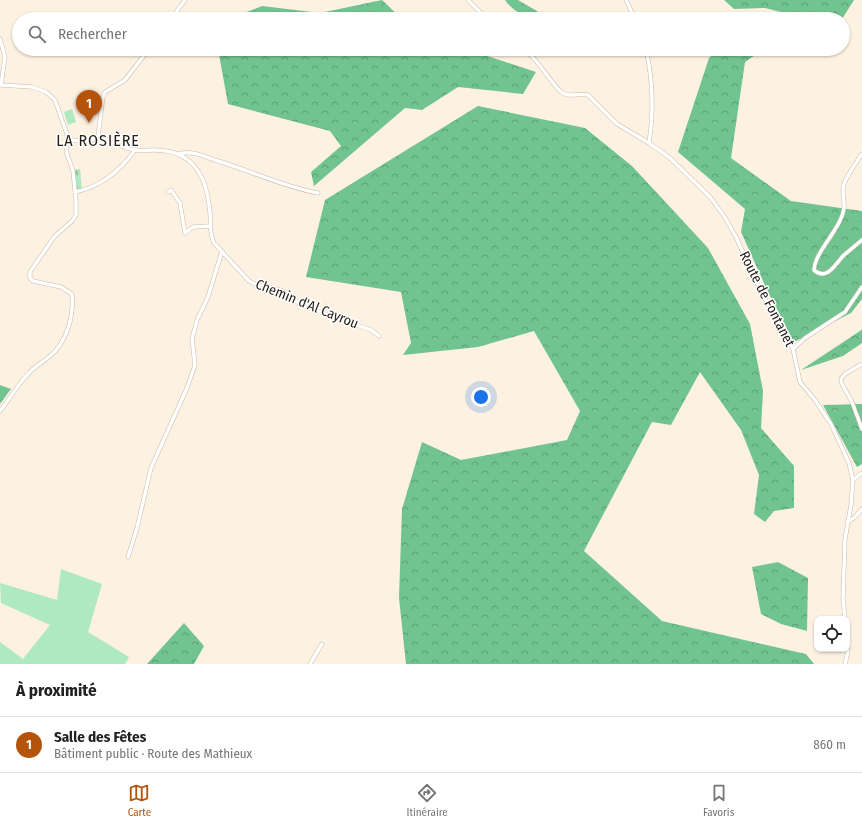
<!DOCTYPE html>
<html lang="fr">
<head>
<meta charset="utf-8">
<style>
  body { margin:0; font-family:"Fira Sans Condensed",sans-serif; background:#f2f2f2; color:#222 }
  .controls { position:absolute; right:12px; bottom:12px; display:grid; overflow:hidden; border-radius:8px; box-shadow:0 1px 3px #0004 }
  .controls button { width:36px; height:36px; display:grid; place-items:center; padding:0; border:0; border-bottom:1px solid #e0e0e0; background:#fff; color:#222; font:20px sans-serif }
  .you { position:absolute; left:481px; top:397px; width:14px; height:14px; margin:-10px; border:3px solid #fff; border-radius:50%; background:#1a73e8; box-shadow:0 0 0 6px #1a73e833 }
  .badge { display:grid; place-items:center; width:26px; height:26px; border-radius:50%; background:#b45309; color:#fff; font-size:13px; font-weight:700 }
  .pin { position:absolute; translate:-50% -33px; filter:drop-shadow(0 1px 2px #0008) }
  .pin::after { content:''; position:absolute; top:21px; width:14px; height:12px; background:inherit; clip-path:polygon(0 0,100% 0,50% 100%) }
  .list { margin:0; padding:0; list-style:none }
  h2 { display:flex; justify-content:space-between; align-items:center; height:52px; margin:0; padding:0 16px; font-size:17px }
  h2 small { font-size:13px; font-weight:400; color:#767676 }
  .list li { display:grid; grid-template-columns:26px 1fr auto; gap:12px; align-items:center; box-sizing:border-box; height:56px; padding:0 16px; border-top:1px solid #e0e0e0 }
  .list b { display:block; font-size:15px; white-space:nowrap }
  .list p { margin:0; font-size:13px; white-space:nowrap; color:#767676 }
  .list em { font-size:13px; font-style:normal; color:#767676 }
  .icon { flex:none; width:22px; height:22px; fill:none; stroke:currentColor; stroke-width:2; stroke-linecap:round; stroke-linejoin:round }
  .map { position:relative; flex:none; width:862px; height:664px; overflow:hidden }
  .search { position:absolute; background:#fff; box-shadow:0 1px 3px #0004; left:12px; right:12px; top:12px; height:44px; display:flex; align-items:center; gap:10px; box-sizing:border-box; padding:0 14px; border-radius:22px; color:#767676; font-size:15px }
  .sheet { height:108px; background:#fff }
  nav { display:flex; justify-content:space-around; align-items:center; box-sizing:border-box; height:56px; border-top:1px solid #e0e0e0; background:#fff; font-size:11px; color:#767676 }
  nav a { display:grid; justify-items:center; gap:2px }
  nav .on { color:#b45309 }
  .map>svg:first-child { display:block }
  .green { fill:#aee9c1 }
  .forest { fill:url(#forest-crowns) }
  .cemetery { fill:url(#cemetery-stones) }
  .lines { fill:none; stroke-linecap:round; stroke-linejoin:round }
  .minor-casing { stroke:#c9baa7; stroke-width:4.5 }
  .minor { stroke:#fff; stroke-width:3.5 }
  .labels { text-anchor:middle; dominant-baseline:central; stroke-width:3; stroke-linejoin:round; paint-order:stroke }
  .street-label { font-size:14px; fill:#241e17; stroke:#fff }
  .quarter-label { font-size:16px; letter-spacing:1px; fill:#241e17; stroke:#fff }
</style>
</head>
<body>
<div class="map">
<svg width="862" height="664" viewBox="0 0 862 664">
  <defs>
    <pattern id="forest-crowns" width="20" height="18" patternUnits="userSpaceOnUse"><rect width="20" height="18" fill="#71c48f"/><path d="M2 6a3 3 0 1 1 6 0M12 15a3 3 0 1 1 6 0" fill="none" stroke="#5d9f74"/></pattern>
    <pattern id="cemetery-stones" width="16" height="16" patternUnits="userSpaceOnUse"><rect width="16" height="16" fill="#aee9c1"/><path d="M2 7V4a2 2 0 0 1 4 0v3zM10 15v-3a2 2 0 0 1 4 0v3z" fill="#96c7a5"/></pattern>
  </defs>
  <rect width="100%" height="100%" fill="#fdf1e1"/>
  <g class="green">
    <path d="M72,109L76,122L68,125L64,112Z"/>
    <path d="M61,569L102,584L88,632L129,657L125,664H0V642L23,659L50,625L1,603L0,583L57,600Z"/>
  </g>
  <g class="forest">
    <path d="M382,0L402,19H229L262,6L320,13Z"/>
    <path d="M505,0H518L537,11L543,19C528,19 514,13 505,0Z"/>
    <path d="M724,0H854L842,19H809L765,8L734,9Z"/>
    <path d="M218,49H466L536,72L523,94L458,87L422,110L405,108L314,186L311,172L341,146L330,131L228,104Z"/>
    <path d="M719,49H764L745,62L731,158L791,201L862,211V299L851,313L794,342L768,292L741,232L745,209L678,152L709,58Z"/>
    <path d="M478,106L585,128L632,166L708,248L750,324L763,391L761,428L794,466V508L774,511L765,522L754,514L759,475L741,430L700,372L671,425L652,422L584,551L662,621L806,654L814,664H406L399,598L402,509L422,442L461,460L567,440L580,411L534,331L478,347L403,355L411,343L401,292L306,277L325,200Z"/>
    <path d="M862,329V343L843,356L801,370L860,331Z"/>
    <path d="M0,385L11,389L0,404Z"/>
    <path d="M862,404V464L857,467L823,405Z"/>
    <path d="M778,562L808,578L807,631L781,624L761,614L752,567Z"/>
    <path d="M184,623L204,646L194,664H147Z"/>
  </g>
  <path class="cemetery" d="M80,169L82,190L76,191L74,170Z"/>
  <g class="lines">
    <defs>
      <g id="minor">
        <path d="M468,0L487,19"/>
        <path d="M626,0L635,19"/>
        <path d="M171,19L185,0"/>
        <path d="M0,39L5,57L1,85L32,87L46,92L55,100L69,140"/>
        <path d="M524,49C541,63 547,78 561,92C570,98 578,93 588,95L617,124L649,143L670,158L710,197L724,216L736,237L762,294L788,339L793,349L800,382L815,400L831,424L849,463L853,480L851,505L845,539L843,599L845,619"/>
        <path d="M646,49C653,81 654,111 649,143"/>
        <path d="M98,136C110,141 123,148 135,150C141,151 148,150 154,150C177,150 193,158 203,180C207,190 209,202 210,213C211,224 209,233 214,243L249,281L257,285L280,290L293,297L300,305L371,330L379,336"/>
        <path d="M98,136L103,97L105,92L125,80L149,49"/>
        <path d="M69,140C79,140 90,143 98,136"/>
        <path d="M179,154C193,150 205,157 218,161C251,171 284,187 318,193"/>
        <path d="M862,154C856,163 848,173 844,184C841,192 845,200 844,208C843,216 838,225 834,231C827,243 815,256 814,270C827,282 836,263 844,255C850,250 856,245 862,240"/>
        <path d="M75,192C100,187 120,171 135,150"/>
        <path d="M168,192L171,190L180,203L185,233L193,227L210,226"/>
        <path d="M793,349L805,338L845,312L862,287"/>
        <path d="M862,364L845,374L841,379L842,384L852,402L862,429"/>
        <path d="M0,411C10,399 17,385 28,374C34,367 43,362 50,356C67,342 74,316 72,294L61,287L33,281L30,278V272L54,237L72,221L76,215V200L73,171L67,154L66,146L69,140"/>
        <path d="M853,480L862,473"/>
        <path d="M848,521L854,518L862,509"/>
        <path d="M128,557L137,528L151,468L187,388L195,365L192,339L197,320L208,297L222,251"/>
        <path d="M310,664L322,644"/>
        <path d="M845,664L848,651L847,631"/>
      </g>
    </defs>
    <use href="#minor" class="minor-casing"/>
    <use href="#minor" class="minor"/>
  </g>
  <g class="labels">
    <g class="street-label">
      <text transform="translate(767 299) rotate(63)">Route de Fontanet</text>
      <text transform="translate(307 304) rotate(22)">Chemin d'Al Cayrou</text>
    </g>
    <g class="quarter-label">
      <text x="98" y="140">LA ROSIÈRE</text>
    </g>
  </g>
</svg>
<div class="controls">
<button><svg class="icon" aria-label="locate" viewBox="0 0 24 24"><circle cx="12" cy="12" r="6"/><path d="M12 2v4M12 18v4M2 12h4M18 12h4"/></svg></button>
</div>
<div class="you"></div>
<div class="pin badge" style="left:89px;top:123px">1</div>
<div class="search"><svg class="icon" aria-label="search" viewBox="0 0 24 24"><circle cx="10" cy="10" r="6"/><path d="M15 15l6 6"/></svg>Rechercher</div>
</div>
<section class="sheet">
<h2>À proximité<small></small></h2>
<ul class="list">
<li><span class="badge">1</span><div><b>Salle des Fêtes</b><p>Bâtiment public · Route des Mathieux</p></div><em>860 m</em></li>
</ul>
</section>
<nav>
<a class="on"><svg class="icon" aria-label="map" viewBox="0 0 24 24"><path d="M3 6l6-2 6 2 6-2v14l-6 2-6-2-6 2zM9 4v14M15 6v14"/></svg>Carte</a>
<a><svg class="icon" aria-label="directions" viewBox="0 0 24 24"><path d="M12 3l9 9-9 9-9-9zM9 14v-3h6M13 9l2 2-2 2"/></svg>Itinéraire</a>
<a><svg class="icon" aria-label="saved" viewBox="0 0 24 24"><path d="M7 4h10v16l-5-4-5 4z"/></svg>Favoris</a>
</nav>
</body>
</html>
